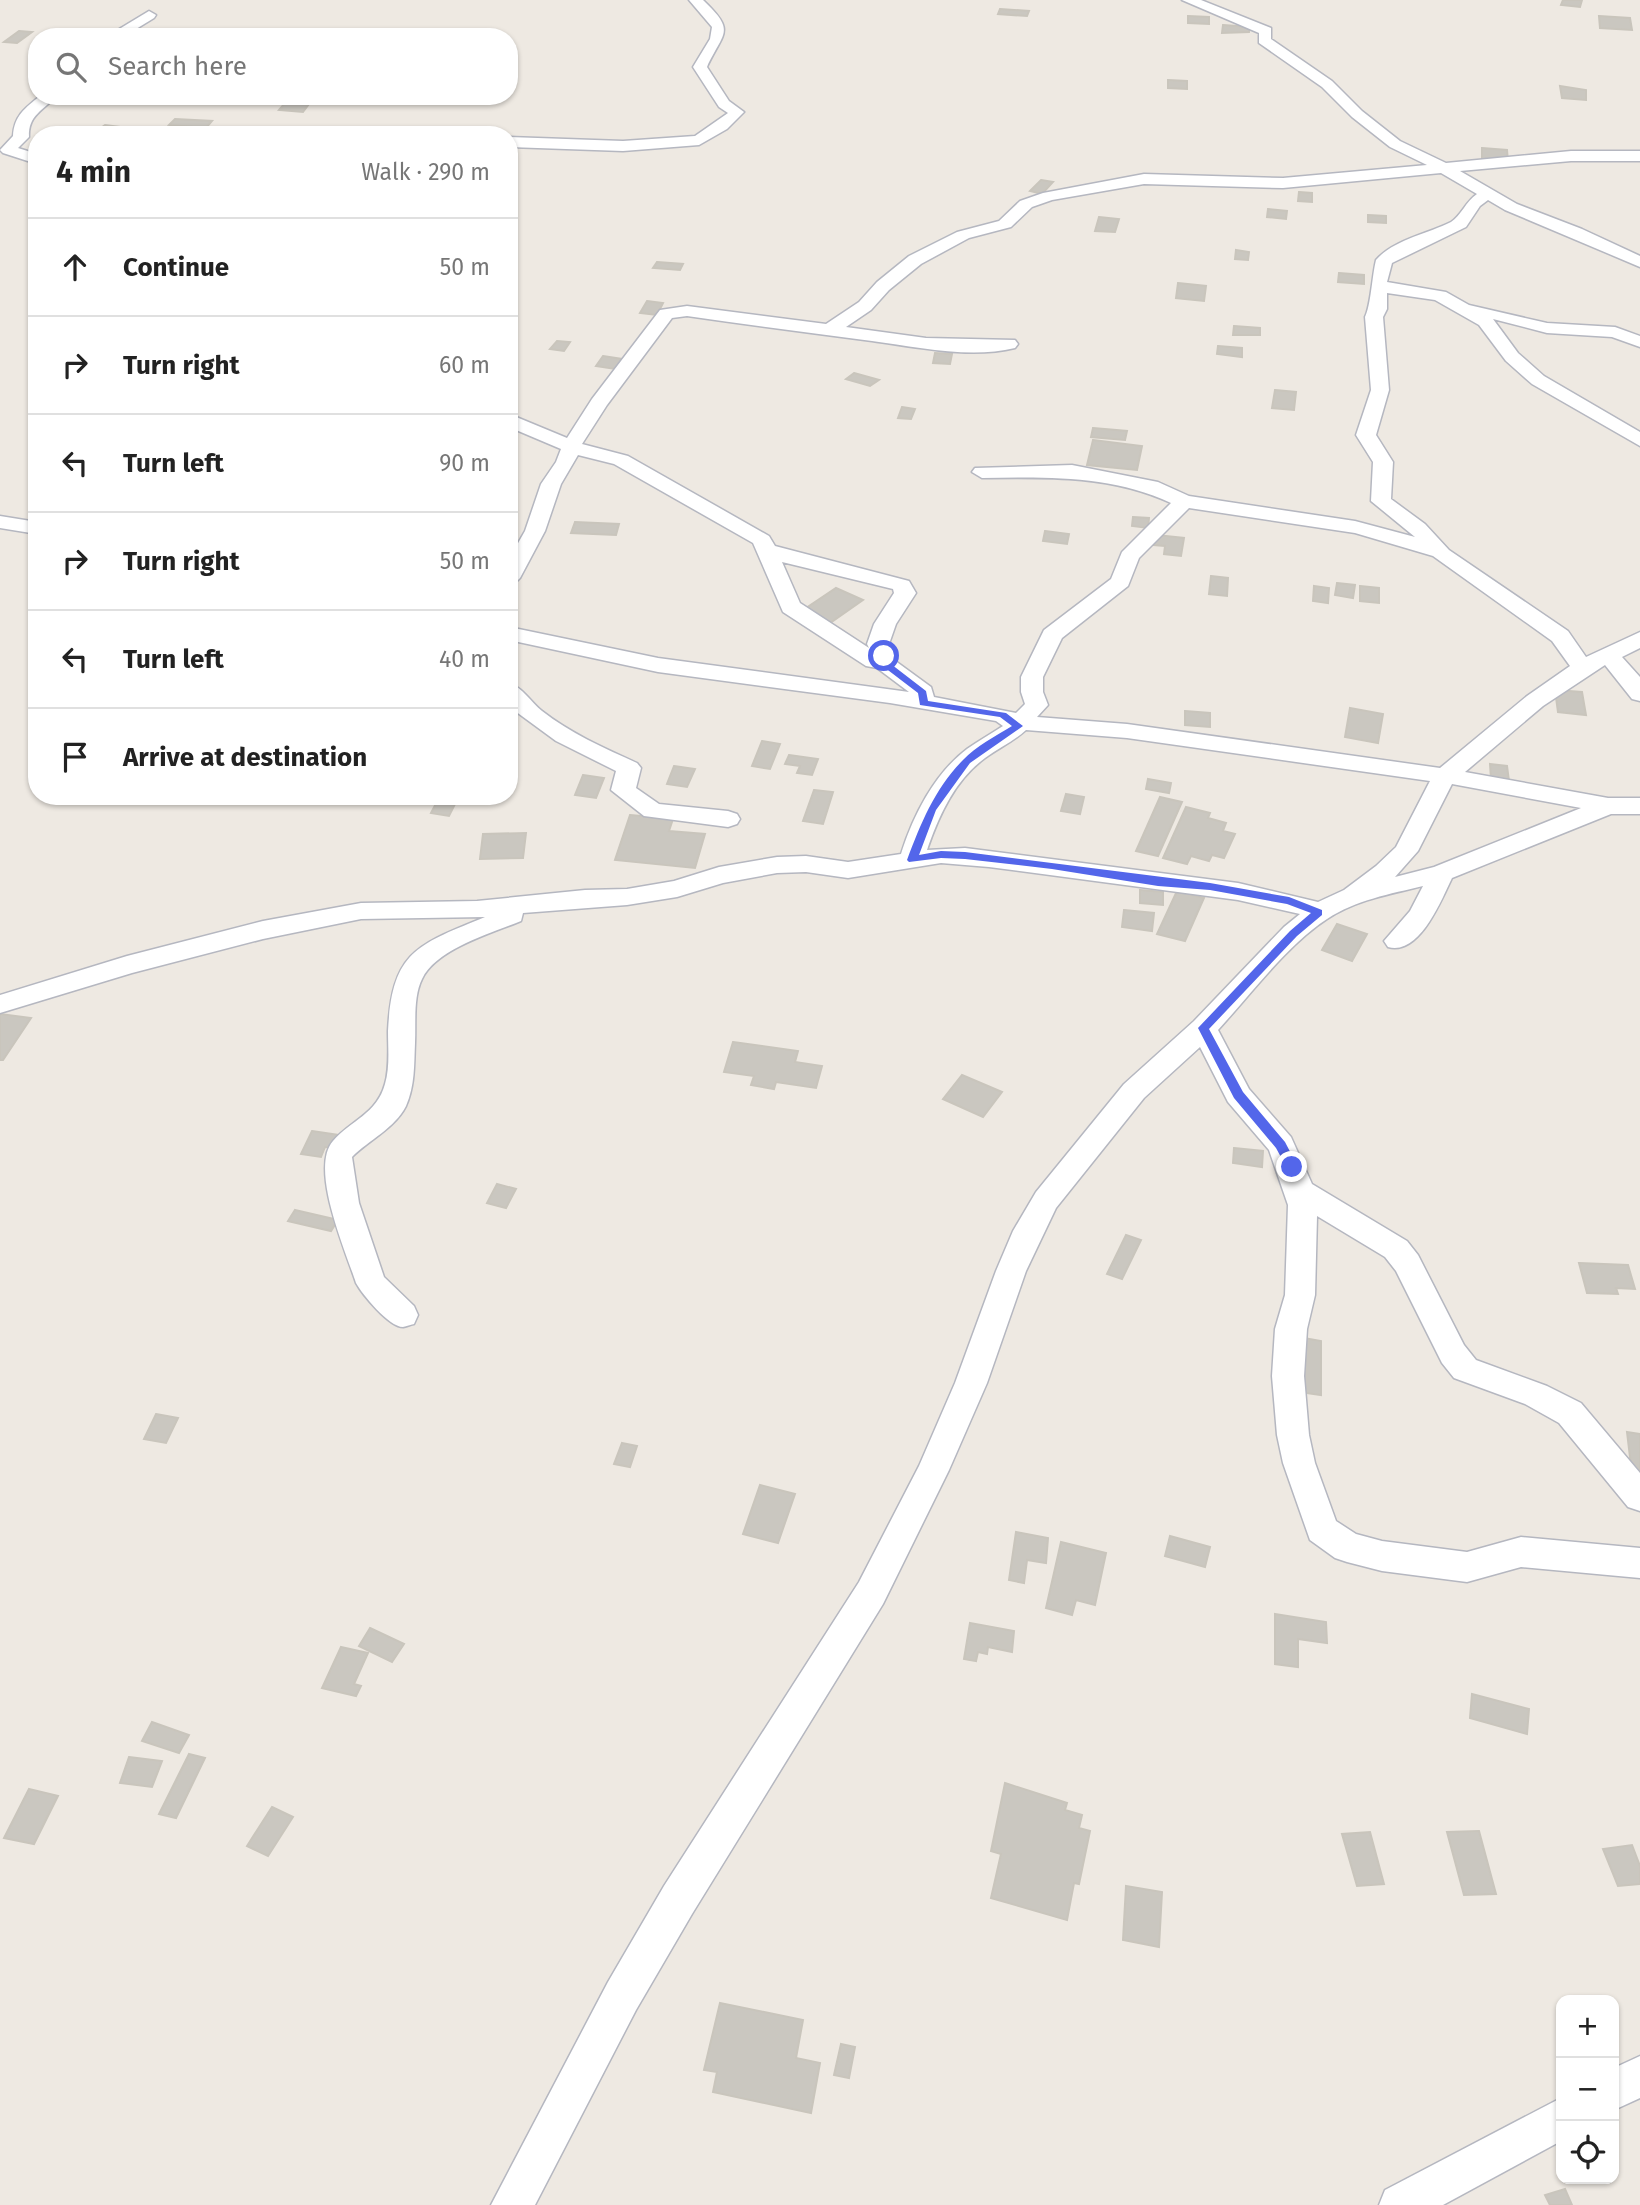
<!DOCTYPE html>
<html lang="en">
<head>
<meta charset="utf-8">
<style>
  body { margin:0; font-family:"Fira Sans",sans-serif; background:#f6f6f6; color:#222 }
  .controls { position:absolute; right:21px; bottom:21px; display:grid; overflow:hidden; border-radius:14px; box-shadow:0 2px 5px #0004 }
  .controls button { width:63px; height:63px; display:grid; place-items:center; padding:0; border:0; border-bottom:2px solid #e0e0e0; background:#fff; color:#222; font:35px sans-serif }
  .stop { position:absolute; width:21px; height:21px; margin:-16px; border:5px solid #5366ea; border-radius:50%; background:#fff }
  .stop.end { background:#5366ea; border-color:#fff; box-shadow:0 2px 7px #0008 }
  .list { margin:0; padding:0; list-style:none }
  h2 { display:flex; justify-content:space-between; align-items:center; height:91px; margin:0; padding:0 28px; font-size:30px }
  h2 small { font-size:23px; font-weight:400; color:#767676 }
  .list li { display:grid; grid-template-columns:46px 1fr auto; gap:21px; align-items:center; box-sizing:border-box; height:98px; padding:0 28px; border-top:2px solid #e0e0e0 }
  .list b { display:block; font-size:26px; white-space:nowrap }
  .list em { font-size:23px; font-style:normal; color:#767676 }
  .icon { flex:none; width:38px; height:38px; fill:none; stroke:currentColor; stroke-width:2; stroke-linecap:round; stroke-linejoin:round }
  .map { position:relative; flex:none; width:1640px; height:2205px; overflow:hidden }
  .search { position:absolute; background:#fff; box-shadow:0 2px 5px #0004; left:28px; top:28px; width:490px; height:77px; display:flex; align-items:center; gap:18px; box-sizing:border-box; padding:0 24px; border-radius:28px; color:#767676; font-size:26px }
  .panel { position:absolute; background:#fff; box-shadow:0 2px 5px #0004; left:28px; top:126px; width:490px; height:679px; border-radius:28px }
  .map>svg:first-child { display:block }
  .building { fill:#cac7c0; stroke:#c9c5bc; stroke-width:2 }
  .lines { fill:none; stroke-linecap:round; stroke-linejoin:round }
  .minor-casing { stroke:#b5b7c0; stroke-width:3 }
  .minor { fill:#fff; fill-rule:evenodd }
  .route { fill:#5366ea }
</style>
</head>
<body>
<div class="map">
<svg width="1640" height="2205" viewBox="0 0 1640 2205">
  <rect width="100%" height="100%" fill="#eee9e2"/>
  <g class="building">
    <path d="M1563,0H1582L1580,7L1561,5Z"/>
    <path d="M1000,9L1029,11L1027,16L998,14Z"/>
    <path d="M1188,16L1209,17V24L1188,23Z"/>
    <path d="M1599,16L1630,18L1632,30L1600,28Z"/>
    <path d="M1223,25L1250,27L1249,32L1222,33Z"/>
    <path d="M383,30L418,31L414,37H378Z"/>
    <path d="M19,31L32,32L17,43L4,42Z"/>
    <path d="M1168,80L1187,81V89L1168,88Z"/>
    <path d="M1560,86L1586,90V100L1562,98Z"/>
    <path d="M285,103L309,104L303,112L279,110Z"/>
    <path d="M175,119L212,121L206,128L169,125Z"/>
    <path d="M105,125L120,127L109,135H91Z"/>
    <path d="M1482,148L1507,150L1508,162L1482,160Z"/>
    <path d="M1041,180L1053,182L1042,194L1030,191Z"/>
    <path d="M1299,192L1312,193V202L1298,201Z"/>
    <path d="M1268,209L1287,211L1286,219L1267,217Z"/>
    <path d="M1368,215L1386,216V223L1368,222Z"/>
    <path d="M1099,217L1119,219L1115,232L1095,231Z"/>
    <path d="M1236,250L1249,252L1248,260L1235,259Z"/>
    <path d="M657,262L683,264L680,270L653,268Z"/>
    <path d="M1339,273L1364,275V284L1338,282Z"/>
    <path d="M1178,283L1206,286L1204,301L1176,298Z"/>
    <path d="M647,301L663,303L657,315L640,313Z"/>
    <path d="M1234,326L1260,328V335H1233Z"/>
    <path d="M557,341L570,342L564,351L550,349Z"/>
    <path d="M1218,346L1242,348V357L1217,354Z"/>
    <path d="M935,353L952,354L950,364L933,363Z"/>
    <path d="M603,356L629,360L622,370L596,366Z"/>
    <path d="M854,373L879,380L870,386L846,379Z"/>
    <path d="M1275,390L1296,392L1294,410L1272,408Z"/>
    <path d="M902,407L915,409L911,419L898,418Z"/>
    <path d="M1093,428L1127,431L1125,440L1091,437Z"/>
    <path d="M1093,440L1142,446L1137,470L1087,465Z"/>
    <path d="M1133,517L1149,518L1148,528L1132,526Z"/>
    <path d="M575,522L619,524L616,535L571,533Z"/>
    <path d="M1045,531L1069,534L1067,544L1043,541Z"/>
    <path d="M1156,535L1184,538L1181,556L1164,554L1165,546L1154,545Z"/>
    <path d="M1211,576L1228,578L1227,596L1209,594Z"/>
    <path d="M1337,583L1355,585L1353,598L1335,595Z"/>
    <path d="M1314,586L1329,588L1328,603L1313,601Z"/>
    <path d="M1360,586L1379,588V603L1360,601Z"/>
    <path d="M836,588L863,600L830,623L803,610Z"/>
    <path d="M1555,690L1582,692L1586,715L1558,712Z"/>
    <path d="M1350,708L1383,714L1378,743L1345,737Z"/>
    <path d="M1185,711L1210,713V727L1185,725Z"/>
    <path d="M762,741L780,744L770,769L752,766Z"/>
    <path d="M789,755L818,759L812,775L797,773L800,766L785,764Z"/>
    <path d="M1490,764L1507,766L1509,781L1491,779Z"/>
    <path d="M674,766L695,769L687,787L667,784Z"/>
    <path d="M583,775L604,778L596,798L575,795Z"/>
    <path d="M1148,779L1171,783L1169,793L1146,789Z"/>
    <path d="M814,790L833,792L823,824L803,821Z"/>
    <path d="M1066,794L1084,797L1080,814L1061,811Z"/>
    <path d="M440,796H459L449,816L431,813Z"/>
    <path d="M1160,797L1182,802L1158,856L1136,851Z"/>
    <path d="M1186,807L1210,813L1208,818L1226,823L1223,831L1235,834L1224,858L1212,855L1209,861L1191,856L1187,864L1163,858Z"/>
    <path d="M630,815L673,819L669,831L705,834L695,868L615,860Z"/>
    <path d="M526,833L523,858L480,859L483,834Z"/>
    <path d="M1140,890L1163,892V905L1140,903Z"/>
    <path d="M1177,891L1204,898L1185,941L1157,934Z"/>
    <path d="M1124,910L1154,913L1152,931L1122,927Z"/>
    <path d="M1337,924L1367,934L1352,961L1322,950Z"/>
    <path d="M0,1014L31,1018L3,1060H0Z"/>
    <path d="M733,1042L798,1051L795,1062L822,1066L816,1088L776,1082L774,1089L751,1085L754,1076L724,1072Z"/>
    <path d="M962,1075L1002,1092L983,1117L943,1099Z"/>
    <path d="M312,1131L346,1136L340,1149L325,1147L321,1157L301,1154Z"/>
    <path d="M1234,1148L1263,1151L1262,1167L1233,1163Z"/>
    <path d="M497,1184L516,1189L506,1208L487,1203Z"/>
    <path d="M295,1210L338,1220L331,1231L288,1221Z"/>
    <path d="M1126,1235L1141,1240L1122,1279L1107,1274Z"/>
    <path d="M1579,1263L1628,1265L1635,1289L1616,1288L1618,1294L1587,1293Z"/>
    <path d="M1293,1336L1321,1341V1395L1292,1391Z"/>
    <path d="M156,1414L178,1418L166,1443L144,1439Z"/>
    <path d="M1627,1432L1640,1434V1475L1632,1474Z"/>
    <path d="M622,1443L637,1446L630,1467L614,1464Z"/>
    <path d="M760,1485L795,1494L778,1543L743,1534Z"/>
    <path d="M1016,1532L1048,1538L1046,1563L1027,1560L1024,1583L1009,1580Z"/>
    <path d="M1170,1536L1210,1547L1205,1567L1165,1556Z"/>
    <path d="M1061,1542L1106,1553L1095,1605L1076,1600L1072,1615L1046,1608Z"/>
    <path d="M1275,1614L1326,1622L1327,1643L1298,1639V1667L1275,1664Z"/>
    <path d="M970,1623L1014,1631L1012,1652L988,1647L987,1654L978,1652L976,1661L964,1659Z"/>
    <path d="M370,1628L404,1644L392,1662L359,1646Z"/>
    <path d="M341,1647L368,1653L354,1684L361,1686L356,1696L322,1688Z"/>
    <path d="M1472,1694L1529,1709L1527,1734L1470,1718Z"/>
    <path d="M152,1722L189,1735L179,1753L142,1741Z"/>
    <path d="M189,1754L205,1758L176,1818L159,1814Z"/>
    <path d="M129,1757L162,1761L152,1787L120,1783Z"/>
    <path d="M1005,1783L1067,1803L1065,1810L1082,1815L1079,1828L1090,1831L1079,1884L1074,1883L1067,1920L991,1898L1001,1854L991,1851Z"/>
    <path d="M29,1789L58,1796L34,1844L4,1838Z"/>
    <path d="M272,1807L293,1817L268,1856L247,1846Z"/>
    <path d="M1479,1831L1496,1894L1464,1895L1447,1832Z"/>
    <path d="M1370,1832L1384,1884L1357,1886L1342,1834Z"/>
    <path d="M1632,1845L1640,1866V1884L1618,1886L1603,1849Z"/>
    <path d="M1126,1886L1162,1892L1159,1947L1123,1940Z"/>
    <path d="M720,2003L803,2020L796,2058L820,2063L811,2113L713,2092L717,2072L704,2070Z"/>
    <path d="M841,2044L855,2047L849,2078L834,2075Z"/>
    <path d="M1565,2189L1572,2205H1550L1545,2195Z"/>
  </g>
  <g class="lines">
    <defs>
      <g id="minor">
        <path d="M689,0H703C737,32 723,32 707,67L729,101L744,112L727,129L699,145L623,151L509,147V137L623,141L695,136L728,113L719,107L693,67L710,39L712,27Z"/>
        <path d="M1182,0H1201L1271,28V39L1332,81L1362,111L1400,141L1446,163L1571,151H1640V161H1571L1460,171L1517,204L1582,229L1640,256V267L1505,210L1488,200L1480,206L1466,227L1392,263L1387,282L1446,292L1469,305L1547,323L1615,327L1640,336V347L1612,337L1547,333L1493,319L1518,353L1544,376L1640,432V446L1532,384L1506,361L1479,325L1435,300L1387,293V309L1383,317L1389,390L1376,435L1393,462L1391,499L1425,524L1449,550L1568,631L1586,657L1640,632V648L1622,657L1640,677V701L1632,699L1605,665L1543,706L1465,772L1608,798H1640V814H1611L1452,878C1441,901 1419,956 1388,947L1384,941L1410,911L1423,886C1390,894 1356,900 1327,919C1287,945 1251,994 1218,1030L1249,1089L1291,1137L1312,1184L1407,1241L1418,1255L1464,1345L1476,1360L1547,1386L1581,1403L1640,1473V1511L1628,1507L1559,1423L1525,1404L1454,1378L1442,1363L1396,1271L1385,1257L1317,1216L1315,1295L1307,1329L1304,1376L1309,1435L1315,1463L1336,1521L1356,1534L1382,1541L1467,1552L1521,1537L1640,1548V1578L1521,1567L1467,1582L1382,1571L1347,1562L1335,1558L1310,1540L1283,1463L1277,1435L1272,1376L1275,1329L1285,1295L1288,1205L1269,1150L1228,1102L1200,1047L1144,1098L1056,1208L1026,1271L987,1383L949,1470L883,1604L692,1914L636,2010L535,2205H491L608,1982L664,1886L859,1582L919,1466L955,1383L996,1271L1013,1231L1036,1192L1124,1084L1194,1021L1284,927L1300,914L1238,900L989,867L941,863L848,878L806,872L777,873L723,883L677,897L627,905L523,913L521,921C492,933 436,949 422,979C413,997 416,1023 415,1043C414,1065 415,1085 406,1106C395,1128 369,1140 352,1157L359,1203L384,1277L414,1306L418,1315L414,1324C413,1324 404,1327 403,1327C389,1327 362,1294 356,1283C346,1252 309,1168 333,1141C351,1120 377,1114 385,1084C390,1068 388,1048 388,1031C392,951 417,945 485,917L361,919L263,939L132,973L0,1013V995L127,956L263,921L361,903L477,901L585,890L627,889L674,881L719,867L777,857L806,856L848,862L901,854C913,816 934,774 967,749C978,741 991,734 1003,726L996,721L890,703L658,672L509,640V627L658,658L909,692L877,668L866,666L783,612L753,543L614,464L578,455L561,484L545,531L520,578L516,582L509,584V559L525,531L541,484L556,462L561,449L509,427V414L567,438L592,399L660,310L687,306L826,324L859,302L877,282L909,256L957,232L999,221L1020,201L1043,193L1144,174L1283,178L1427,165L1390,147L1352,117L1322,87L1259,43V33ZM1441,173L1477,194C1466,201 1461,216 1451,222C1427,234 1393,240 1376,260C1372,276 1371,305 1365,317L1371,390L1356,435L1373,462L1371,501L1415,537L1355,521L1189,496L1158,482L1072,465L975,468L972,472L982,478C1047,477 1111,475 1171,503L1122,552L1111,579L1044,630L1021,677V692L1025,704L1016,713L934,697L931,687L894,660L889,644L896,624L916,593L909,581L775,546L769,536L628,456L582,444L607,405L672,318L687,316C749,325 810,333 872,341C917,347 970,359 1015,348L1018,344L1015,340L926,338L846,327L871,310L889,290L921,264L969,238L1011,227L1032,207L1052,200L1144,184L1283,188ZM1189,508L1355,533L1433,556L1552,641L1570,666L1527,696L1440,768L1127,724L1037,717L1048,705L1043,692V677L1062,638L1128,586L1139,558ZM782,562L893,589L894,593L874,624L867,644L869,648L800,603ZM1026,730L1127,738L1430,781L1396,847L1376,866L1344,890L1318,902L1238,883L965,848L927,850C939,815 955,780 985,758C999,748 1014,741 1026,730ZM1452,784L1581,808L1434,867L1395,877L1418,851Z"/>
        <path d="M149,11L156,15L154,18L123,37H106Z"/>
        <path d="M40,96H56C43,111 28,115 29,137L18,148L37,154V164L3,153L0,150L13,136C14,116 25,108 40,96Z"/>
        <path d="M0,516L37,522V534L0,528Z"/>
        <path d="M509,683C522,687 531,702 542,711C570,733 604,748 637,763L641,768L636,788L659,804L728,811L737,814L740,819L737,824L728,827L644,816L611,790L616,771L556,741L511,708Z"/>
        <path d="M1640,2056V2098L1614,2110V2068Z"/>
        <path d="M1561,2098V2141L1443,2205H1379L1385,2190Z"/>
      </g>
    </defs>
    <use href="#minor" class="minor-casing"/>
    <use href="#minor" class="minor"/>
  </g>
  <path class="route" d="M880,654H887V661L926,691L928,701L1006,713L1023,726L970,763L936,810L919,855L941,851L965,852L1210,883L1289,897L1322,910V915L1297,936L1209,1029L1243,1092L1285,1142L1298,1167L1296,1170H1288L1276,1148L1234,1098L1198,1028L1290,931L1311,913L1287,904L1210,890L1158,886L1052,869L965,859L941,858L909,862L907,860C921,823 935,788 963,760C976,746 996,736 1012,726L1000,717L920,705L918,693L880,664Z"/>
</svg>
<div class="controls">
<button>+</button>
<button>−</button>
<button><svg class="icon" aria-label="locate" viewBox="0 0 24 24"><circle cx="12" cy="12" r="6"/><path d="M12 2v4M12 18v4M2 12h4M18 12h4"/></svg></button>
</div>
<div class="stop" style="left:884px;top:656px"></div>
<div class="stop end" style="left:1292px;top:1167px"></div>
<div class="search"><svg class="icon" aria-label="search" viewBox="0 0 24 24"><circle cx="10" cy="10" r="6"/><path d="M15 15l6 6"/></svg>Search here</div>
<section class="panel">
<h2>4 min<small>Walk · 290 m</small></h2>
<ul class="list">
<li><svg class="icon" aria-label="ahead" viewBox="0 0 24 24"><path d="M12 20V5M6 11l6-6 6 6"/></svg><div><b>Continue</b></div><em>50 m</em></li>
<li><svg class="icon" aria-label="right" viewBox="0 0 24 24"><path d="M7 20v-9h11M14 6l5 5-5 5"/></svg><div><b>Turn right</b></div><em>60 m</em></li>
<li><svg class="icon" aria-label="left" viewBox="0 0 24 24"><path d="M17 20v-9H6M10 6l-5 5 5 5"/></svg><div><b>Turn left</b></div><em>90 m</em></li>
<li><svg class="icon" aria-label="right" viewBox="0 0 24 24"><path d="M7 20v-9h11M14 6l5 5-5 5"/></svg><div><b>Turn right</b></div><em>50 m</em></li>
<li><svg class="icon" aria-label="left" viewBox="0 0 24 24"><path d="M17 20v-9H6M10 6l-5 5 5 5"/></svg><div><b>Turn left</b></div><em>40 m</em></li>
<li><svg class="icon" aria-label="arrive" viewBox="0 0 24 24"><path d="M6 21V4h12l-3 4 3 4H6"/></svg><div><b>Arrive at destination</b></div></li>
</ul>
</section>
</div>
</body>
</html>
